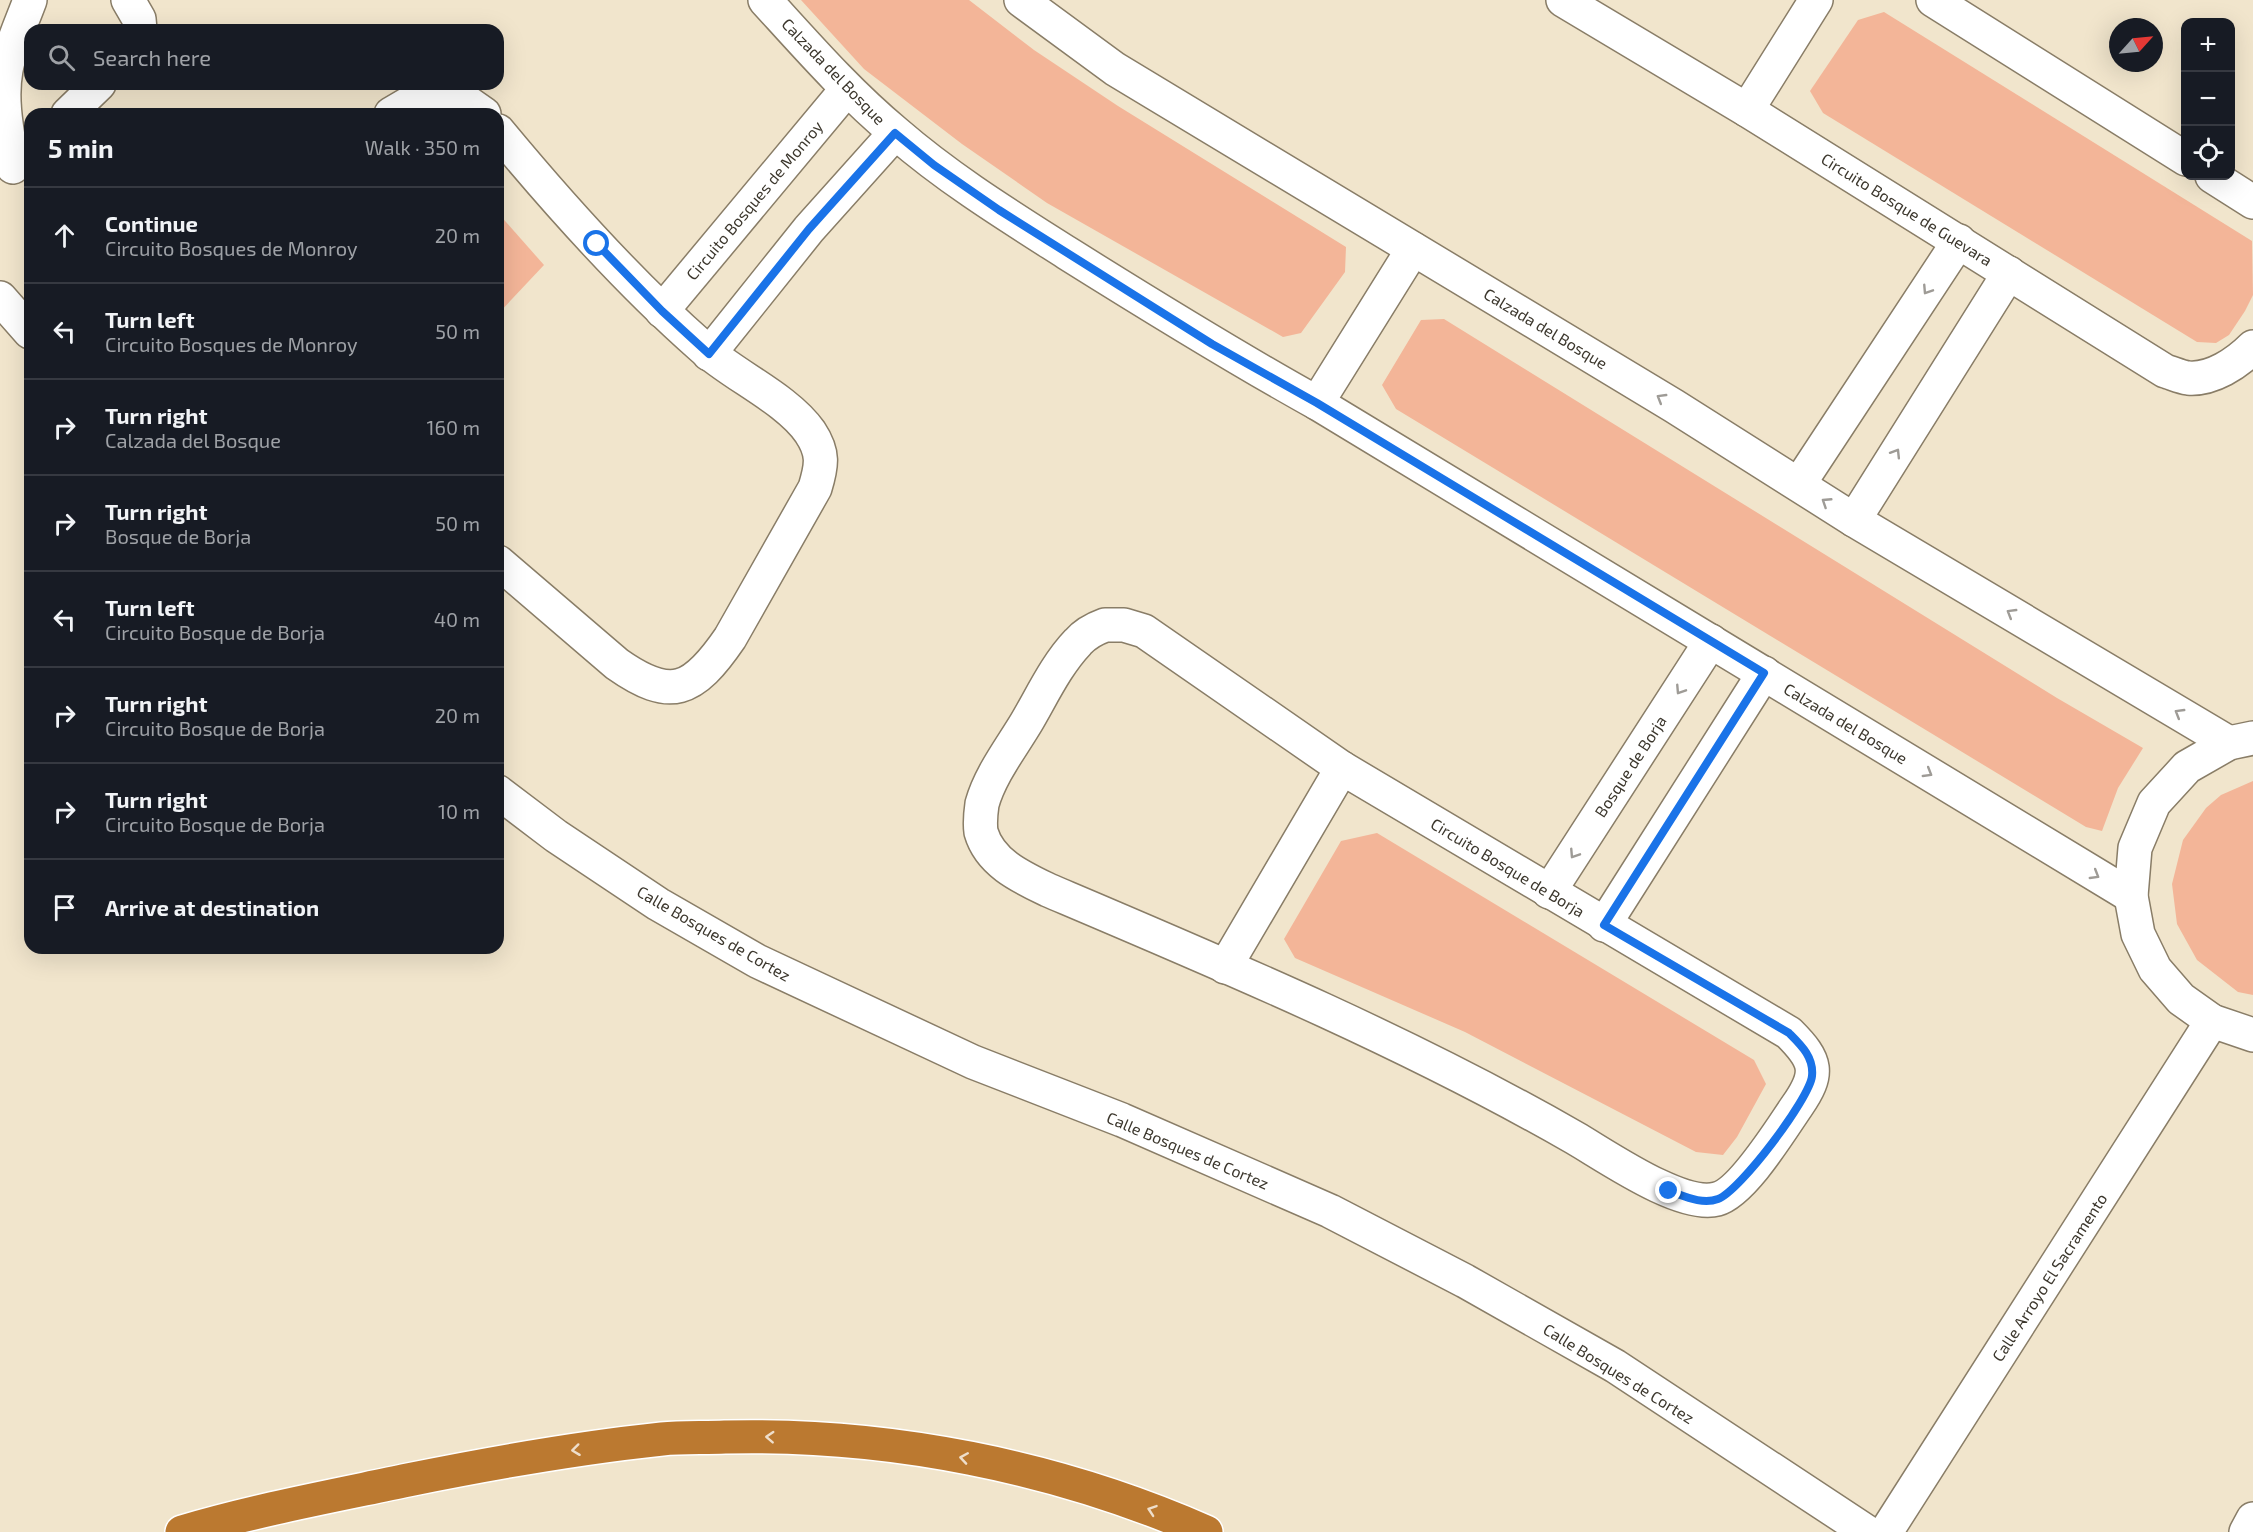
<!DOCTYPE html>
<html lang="en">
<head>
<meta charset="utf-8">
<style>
  body { margin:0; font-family:"Exo 2",sans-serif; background:#242831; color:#f1f3f6 }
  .controls { position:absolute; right:18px; top:18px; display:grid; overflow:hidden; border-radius:12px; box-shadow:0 6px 24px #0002 }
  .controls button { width:54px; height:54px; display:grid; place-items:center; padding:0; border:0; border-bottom:2px solid #363941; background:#171b24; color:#f1f3f6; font:30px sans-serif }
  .compass { position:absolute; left:2109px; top:18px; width:54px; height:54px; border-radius:50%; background:#171b24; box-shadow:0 6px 24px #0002; rotate:63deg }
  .stop { position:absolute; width:18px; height:18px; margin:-14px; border:4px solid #1a73e8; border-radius:50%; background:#fff }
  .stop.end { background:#1a73e8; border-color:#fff; box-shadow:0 2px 6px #0008 }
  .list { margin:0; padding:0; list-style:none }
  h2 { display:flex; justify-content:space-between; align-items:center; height:78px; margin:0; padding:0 24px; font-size:26px }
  h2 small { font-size:20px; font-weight:400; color:#9ea1a6 }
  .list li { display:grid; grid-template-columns:39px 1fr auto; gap:18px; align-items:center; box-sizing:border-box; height:96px; padding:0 24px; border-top:2px solid #363941 }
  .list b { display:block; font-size:22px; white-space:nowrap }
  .list p { margin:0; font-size:20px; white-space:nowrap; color:#9ea1a6 }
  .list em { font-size:20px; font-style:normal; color:#9ea1a6 }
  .icon { flex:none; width:33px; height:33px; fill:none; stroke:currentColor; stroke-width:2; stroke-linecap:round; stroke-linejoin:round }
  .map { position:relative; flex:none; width:2253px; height:1532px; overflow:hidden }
  .search { position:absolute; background:#171b24; box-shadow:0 6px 24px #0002; left:24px; top:24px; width:480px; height:66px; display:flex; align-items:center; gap:15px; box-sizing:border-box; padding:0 21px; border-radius:18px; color:#9ea1a6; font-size:22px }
  .panel { position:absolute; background:#171b24; box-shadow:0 6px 24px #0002; left:24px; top:108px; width:480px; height:846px; border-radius:18px }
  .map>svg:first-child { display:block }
  .green { fill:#f3b598 }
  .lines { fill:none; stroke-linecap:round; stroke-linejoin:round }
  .minor-casing { stroke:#897d67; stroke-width:36 }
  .highway-casing { stroke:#fff; stroke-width:36 }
  .minor { stroke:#fff; stroke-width:33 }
  .highway { stroke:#bb7930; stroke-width:33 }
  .oneway { stroke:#9e9b96 }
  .oneway2 { stroke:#eedecb }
  .route { stroke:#1a73e8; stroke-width:8 }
  .labels { text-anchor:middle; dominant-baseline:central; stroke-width:4.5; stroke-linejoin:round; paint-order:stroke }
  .street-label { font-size:16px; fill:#3c372d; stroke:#fff }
</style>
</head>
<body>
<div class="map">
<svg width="2253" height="1532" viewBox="0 0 2253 1532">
  <rect width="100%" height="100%" fill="#f1e5cc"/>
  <g class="green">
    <path d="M801,0H969L1034,50L1118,106L1346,247L1345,272L1301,333L1283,337L1047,203L962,144L864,69Z"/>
    <path d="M1884,12L2252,241L2253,295L2245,311L2229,335L2216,343L2197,342L1823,113L1810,91L1858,20Z"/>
    <path d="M498,213L544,265L498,314Z"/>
    <path d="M1444,319L2057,698L2143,748L2118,788L2102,831L2086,827L1396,409L1382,385L1421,320Z"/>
    <path d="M2253,781V995L2238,992L2197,960L2177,924L2172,884L2183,840L2206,808L2221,795Z"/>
    <path d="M1377,833L1754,1060L1766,1084L1737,1137L1723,1155L1696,1152L1465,1032L1295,958L1284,939L1341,841Z"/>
  </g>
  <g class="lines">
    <defs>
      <g id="minor">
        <path d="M128,0L139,19L140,30"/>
        <path d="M765,0C807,46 848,93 896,133C949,179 1009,216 1067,253C1150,305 1232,356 1317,403L2131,896"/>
        <path d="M1021,0L1115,69L1674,406L1854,520L2229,743"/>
        <path d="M1563,0L1747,110L2165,371C2172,373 2181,377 2188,378C2212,380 2237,363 2253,347"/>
        <path d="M1933,0L2186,159"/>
        <path d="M1747,110L1816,0"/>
        <path d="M68,114L99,84"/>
        <path d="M391,114L420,97L439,93L464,100L484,114"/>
        <path d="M498,131C561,207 628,282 702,347C734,376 786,398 810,432C824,453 822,465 815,488L730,638C693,692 671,702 617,664L498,562"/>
        <path d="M13,167C8,135 0,102 6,70C10,47 22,22 30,0"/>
        <path d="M2212,176L2253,202"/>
        <path d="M0,298L30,332"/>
        <path d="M662,311L847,89"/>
        <path d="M709,354L809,229L895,133"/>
        <path d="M1317,403L1413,249"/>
        <path d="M1799,484L1959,241"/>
        <path d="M1854,520L2009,273"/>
        <path d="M1105,625H1124L1144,631L1342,768L1789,1033C1817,1061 1820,1073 1797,1106C1781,1129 1743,1192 1717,1199C1682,1209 1606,1156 1575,1138C1406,1041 1227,966 1048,890C1021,877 990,863 981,832C980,825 981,811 982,804C990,775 1011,748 1026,723C1042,696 1056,665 1078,642C1085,634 1094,629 1105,625Z"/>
        <path d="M2253,738L2229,743L2187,767L2154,803L2135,848L2131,896L2138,934L2155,969L2181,999L2212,1021L2253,1035"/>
        <path d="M498,792L556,836L658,904L757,961L973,1062L1122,1120L1330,1211L1465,1281L1615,1366L1867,1532"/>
        <path d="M1549,892L1711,641"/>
        <path d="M1604,925L1764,673"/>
        <path d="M1225,967L1342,768"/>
        <path d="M1886,1532L2212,1021"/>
        <path d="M2246,1532L2253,1519"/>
      </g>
      <path id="highway" d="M182,1532C256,1510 332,1496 408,1480C492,1463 576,1448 662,1439C682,1437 704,1438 725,1437C888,1433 1056,1466 1206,1532"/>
    </defs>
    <use href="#minor" class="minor-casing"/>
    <use href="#highway" class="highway-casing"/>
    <use href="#minor" class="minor"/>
    <use href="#highway" class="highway"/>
  </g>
  <defs><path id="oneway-chevron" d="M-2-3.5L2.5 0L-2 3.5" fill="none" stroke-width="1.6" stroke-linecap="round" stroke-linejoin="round" transform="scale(1.5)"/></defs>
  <g class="oneway">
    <use href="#oneway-chevron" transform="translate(1927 290) rotate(123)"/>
    <use href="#oneway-chevron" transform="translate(1661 398) rotate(-149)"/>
    <use href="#oneway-chevron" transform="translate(1896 453) rotate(-58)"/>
    <use href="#oneway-chevron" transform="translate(1826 502) rotate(-147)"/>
    <use href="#oneway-chevron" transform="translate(2011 613) rotate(-149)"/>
    <use href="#oneway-chevron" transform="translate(1680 690) rotate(123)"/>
    <use href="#oneway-chevron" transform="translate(2179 713) rotate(-149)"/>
    <use href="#oneway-chevron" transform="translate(1928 773) rotate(31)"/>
    <use href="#oneway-chevron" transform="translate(1574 854) rotate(123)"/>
    <use href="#oneway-chevron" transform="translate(2095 875) rotate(31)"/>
  </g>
  <g class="oneway2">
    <use href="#oneway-chevron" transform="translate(770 1437) rotate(-177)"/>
    <use href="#oneway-chevron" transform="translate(576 1450) rotate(173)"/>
    <use href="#oneway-chevron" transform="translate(964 1458) rotate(-171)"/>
    <use href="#oneway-chevron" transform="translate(1152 1510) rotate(-161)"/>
  </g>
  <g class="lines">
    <path class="route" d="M597,244L662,311L709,354L809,229L895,133L934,165L999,210L1212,344L1317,403L1764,673L1604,925L1789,1033C1801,1045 1814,1057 1812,1076C1810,1098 1740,1191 1718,1199C1702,1205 1684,1196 1669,1191"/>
  </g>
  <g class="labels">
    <g class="street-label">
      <text transform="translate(834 71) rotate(46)">Calzada del Bosque</text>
      <text transform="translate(754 200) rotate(-50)">Circuito Bosques de Monroy</text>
      <text transform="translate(1907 209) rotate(32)">Circuito Bosque de Guevara</text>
      <text transform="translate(1546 328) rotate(31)">Calzada del Bosque</text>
      <text transform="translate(1846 723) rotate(31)">Calzada del Bosque</text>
      <text transform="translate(1630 766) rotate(-57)">Bosque de Borja</text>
      <text transform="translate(1508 867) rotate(31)">Circuito Bosque de Borja</text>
      <text transform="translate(714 933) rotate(30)">Calle Bosques de Cortez</text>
      <text transform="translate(1188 1150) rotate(23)">Calle Bosques de Cortez</text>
      <text transform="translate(2049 1277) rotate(-57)">Calle Arroyo El Sacramento</text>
      <text transform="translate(1619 1373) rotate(32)">Calle Bosques de Cortez</text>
    </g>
  </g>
</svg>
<div class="controls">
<button>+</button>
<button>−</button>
<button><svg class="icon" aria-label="locate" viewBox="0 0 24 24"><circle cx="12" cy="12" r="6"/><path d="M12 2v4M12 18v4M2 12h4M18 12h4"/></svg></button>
</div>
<svg class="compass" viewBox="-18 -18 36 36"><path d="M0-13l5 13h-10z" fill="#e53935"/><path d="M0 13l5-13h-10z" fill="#9ea1a6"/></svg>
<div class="stop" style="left:597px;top:244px"></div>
<div class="stop end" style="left:1669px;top:1191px"></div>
<div class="search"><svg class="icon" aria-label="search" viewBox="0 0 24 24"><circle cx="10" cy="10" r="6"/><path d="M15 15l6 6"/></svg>Search here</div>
<section class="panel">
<h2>5 min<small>Walk · 350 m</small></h2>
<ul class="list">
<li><svg class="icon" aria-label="ahead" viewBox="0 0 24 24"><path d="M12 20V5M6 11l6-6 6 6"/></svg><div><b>Continue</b><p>Circuito Bosques de Monroy</p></div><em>20 m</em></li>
<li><svg class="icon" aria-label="left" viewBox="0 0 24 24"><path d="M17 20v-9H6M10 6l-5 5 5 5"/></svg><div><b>Turn left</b><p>Circuito Bosques de Monroy</p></div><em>50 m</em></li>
<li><svg class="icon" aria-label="right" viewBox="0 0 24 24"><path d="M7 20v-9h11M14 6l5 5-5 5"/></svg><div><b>Turn right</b><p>Calzada del Bosque</p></div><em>160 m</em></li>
<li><svg class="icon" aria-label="right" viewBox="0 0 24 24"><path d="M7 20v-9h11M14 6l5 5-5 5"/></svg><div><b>Turn right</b><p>Bosque de Borja</p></div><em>50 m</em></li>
<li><svg class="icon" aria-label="left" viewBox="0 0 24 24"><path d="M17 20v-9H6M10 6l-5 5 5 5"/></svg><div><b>Turn left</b><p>Circuito Bosque de Borja</p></div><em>40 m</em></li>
<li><svg class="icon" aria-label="right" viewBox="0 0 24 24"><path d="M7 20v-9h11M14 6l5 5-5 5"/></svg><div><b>Turn right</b><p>Circuito Bosque de Borja</p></div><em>20 m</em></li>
<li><svg class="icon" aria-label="right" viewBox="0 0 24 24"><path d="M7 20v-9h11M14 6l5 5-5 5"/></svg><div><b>Turn right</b><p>Circuito Bosque de Borja</p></div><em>10 m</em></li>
<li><svg class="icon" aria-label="arrive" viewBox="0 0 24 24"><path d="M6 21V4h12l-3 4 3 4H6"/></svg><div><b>Arrive at destination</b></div></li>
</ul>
</section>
</div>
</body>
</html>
